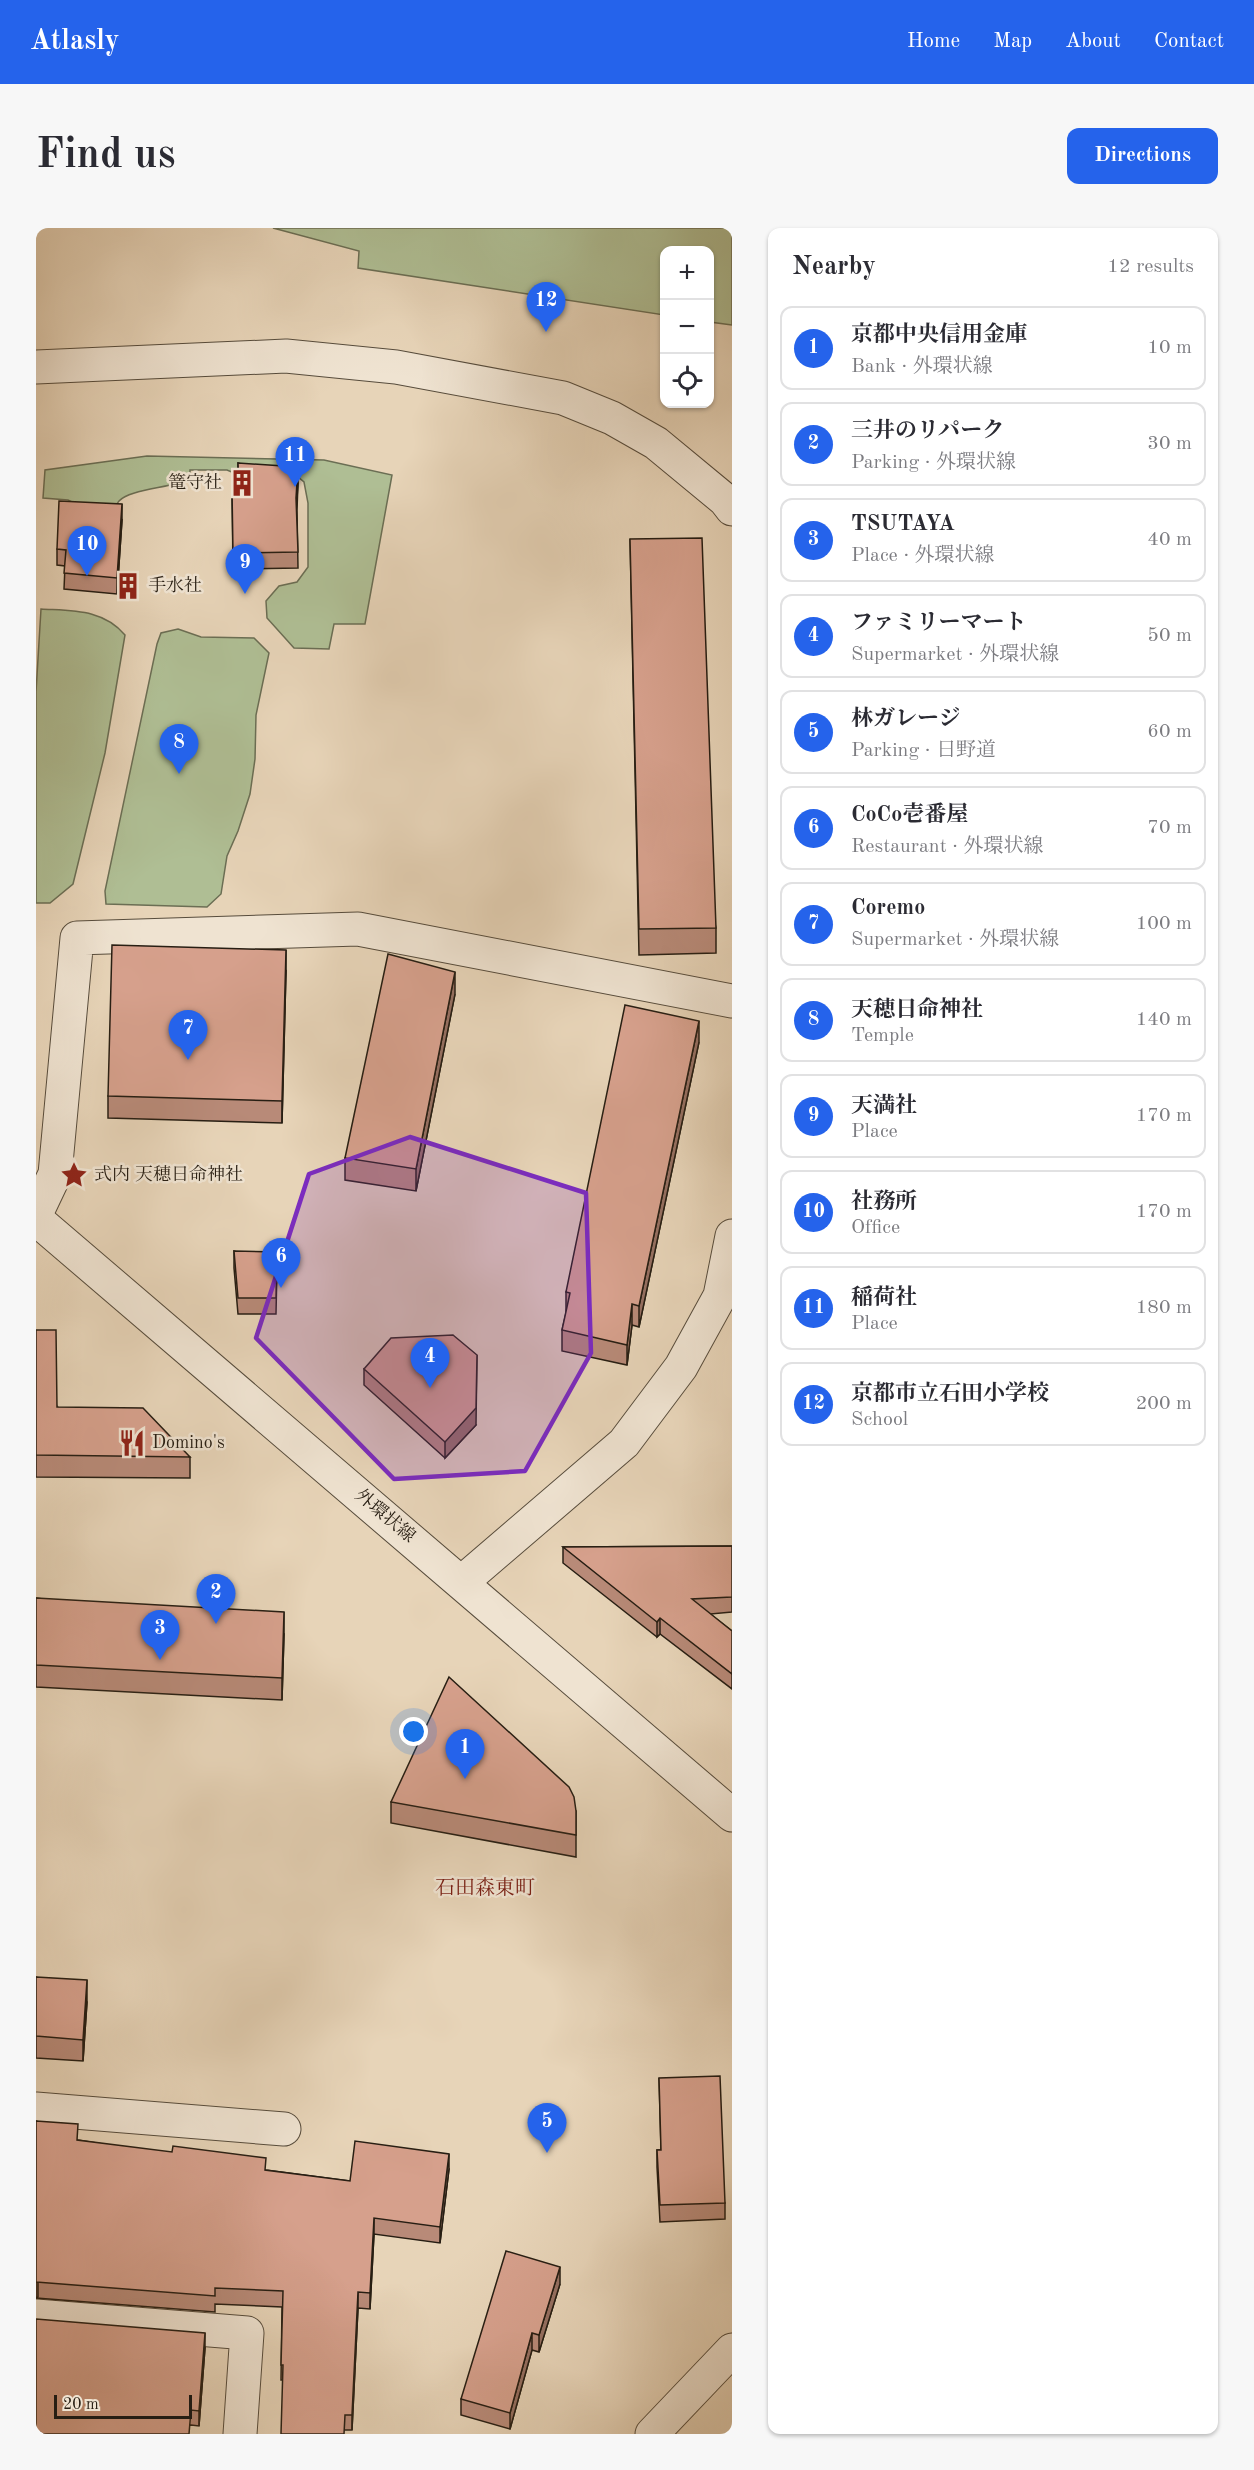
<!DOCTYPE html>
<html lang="en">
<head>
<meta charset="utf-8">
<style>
  body { margin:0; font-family:"Old Standard TT","Noto Serif JP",serif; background:#f7f7f7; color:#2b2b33 }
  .controls { position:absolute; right:18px; top:18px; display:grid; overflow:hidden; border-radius:12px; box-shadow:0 2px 4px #0004 }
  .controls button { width:54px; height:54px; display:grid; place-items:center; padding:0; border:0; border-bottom:2px solid #e1e1e2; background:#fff; color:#2b2b33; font:30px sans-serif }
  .scale { position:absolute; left:18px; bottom:15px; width:138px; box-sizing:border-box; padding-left:6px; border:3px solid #271e13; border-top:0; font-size:16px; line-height:21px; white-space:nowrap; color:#271e13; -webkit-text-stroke:4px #efe3d1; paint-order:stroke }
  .you { position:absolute; left:378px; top:1504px; width:21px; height:21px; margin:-15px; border:4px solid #fff; border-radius:50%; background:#1a73e8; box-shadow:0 0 0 9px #1a73e833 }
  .badge { display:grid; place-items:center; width:39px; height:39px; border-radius:50%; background:#2563eb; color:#fff; font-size:20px; font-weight:700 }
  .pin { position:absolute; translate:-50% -50px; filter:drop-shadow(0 2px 3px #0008) }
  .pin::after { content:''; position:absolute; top:32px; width:21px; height:18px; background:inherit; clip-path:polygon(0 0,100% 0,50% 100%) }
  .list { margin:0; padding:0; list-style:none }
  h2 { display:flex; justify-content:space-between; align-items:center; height:78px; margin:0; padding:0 24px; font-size:26px }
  h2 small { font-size:20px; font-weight:400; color:#7c7c81 }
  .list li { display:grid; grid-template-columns:39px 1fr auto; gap:18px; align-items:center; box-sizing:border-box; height:84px; margin:0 12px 12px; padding:0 12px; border:2px solid #e1e1e2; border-radius:12px }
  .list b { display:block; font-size:22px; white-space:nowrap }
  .list p { margin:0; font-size:20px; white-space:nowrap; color:#7c7c81 }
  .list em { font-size:20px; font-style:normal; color:#7c7c81 }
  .icon { flex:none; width:33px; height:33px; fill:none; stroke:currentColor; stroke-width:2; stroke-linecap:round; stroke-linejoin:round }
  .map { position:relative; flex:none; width:696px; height:2206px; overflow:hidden; border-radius:12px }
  header { display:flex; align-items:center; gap:36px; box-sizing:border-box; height:84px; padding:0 30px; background:#2563eb; color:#fff }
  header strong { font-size:28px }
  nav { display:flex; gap:33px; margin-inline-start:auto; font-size:21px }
  .intro { display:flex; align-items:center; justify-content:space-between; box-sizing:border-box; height:144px; padding:0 36px }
  h1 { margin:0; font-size:42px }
  .button { padding:15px 27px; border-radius:12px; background:#2563eb; color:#fff; font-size:21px; font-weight:700 }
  main { display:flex; gap:36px; padding:0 36px }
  aside { flex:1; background:#fff; border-radius:12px; box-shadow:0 2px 4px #0004 }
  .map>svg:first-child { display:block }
  .green { fill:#afbe94; stroke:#6b6e54; stroke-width:1.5 }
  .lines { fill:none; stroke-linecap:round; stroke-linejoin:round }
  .minor-casing { stroke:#574c3c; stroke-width:35 }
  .tertiary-casing { stroke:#574c3c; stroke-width:35 }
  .minor { stroke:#efe3d1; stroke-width:33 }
  .tertiary { stroke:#efe3d1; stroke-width:33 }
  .wall { fill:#b88a78; stroke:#271e13; stroke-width:1.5 }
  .shaded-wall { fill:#967062; stroke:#271e13; stroke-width:1.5 }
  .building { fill:#d6a08c; stroke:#271e13; stroke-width:1.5 }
  .marked { fill:#7b2cbf; fill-opacity:0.2; stroke:#7b2cbf; stroke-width:4.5; stroke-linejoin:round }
  .labels { text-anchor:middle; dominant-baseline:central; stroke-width:5; stroke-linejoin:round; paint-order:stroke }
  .poi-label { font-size:18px; fill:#271e13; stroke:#efe3d1; text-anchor:start }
  .street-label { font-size:18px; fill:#271e13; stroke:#efe3d1 }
  .neighbourhood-label { font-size:20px; fill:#7a1f14; stroke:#efe3d1 }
</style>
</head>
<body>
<header>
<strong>Atlasly</strong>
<nav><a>Home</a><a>Map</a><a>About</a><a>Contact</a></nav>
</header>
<div class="intro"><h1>Find us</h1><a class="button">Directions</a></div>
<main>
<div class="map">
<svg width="696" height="2206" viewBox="0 0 696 2206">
  <rect width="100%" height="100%" fill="#e7d4b8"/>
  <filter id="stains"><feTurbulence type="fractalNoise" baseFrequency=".00333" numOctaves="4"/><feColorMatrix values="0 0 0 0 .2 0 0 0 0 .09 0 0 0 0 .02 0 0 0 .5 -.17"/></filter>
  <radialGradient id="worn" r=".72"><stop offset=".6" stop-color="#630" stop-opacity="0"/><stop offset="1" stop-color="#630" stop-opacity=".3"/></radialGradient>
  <g class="green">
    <path d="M237,0H696V97L674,94V22H628V87L322,40L323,23Z"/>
    <path d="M111,228L288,232L356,247L329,396H298L293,421L258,420L231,390L230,373L243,358L261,354L272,339V275L268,254L262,249L203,247L191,242H154V251C136,260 93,261 83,273C80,276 79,283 78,287L53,282L32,272L7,270L9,242Z"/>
    <path d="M5,381C37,383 67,381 89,407L69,525L37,656L14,675H0V464Z"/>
    <path d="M142,401L165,409L218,410L233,425L220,487L219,531L214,566L202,603L191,628L185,666L171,679L70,676L69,663L121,416L125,405Z"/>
  </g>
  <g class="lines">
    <defs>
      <g id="minor">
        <path d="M0,986L19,946L41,710L322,701L696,773"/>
        <path d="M0,1881L248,1901"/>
        <path d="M0,2088L211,2105L204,2206"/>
      </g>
      <g id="tertiary">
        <path d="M0,139L250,128L360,139L527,170L576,190L620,215L689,272L696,281"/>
        <path d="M0,991L696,1587"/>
        <path d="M426,1354L588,1215L645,1139L684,1068L696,1008"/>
        <path d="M616,2206L696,2122"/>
      </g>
    </defs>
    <use href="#minor" class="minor-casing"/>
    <use href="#tertiary" class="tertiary-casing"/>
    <use href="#minor" class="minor"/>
    <use href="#tertiary" class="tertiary"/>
  </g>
  <g class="wall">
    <path d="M202,235L262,255L261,282L262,340L197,341L196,262H202Z"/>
    <path d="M86,292L81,366L28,361L29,338L21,337V321Z"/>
    <path d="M594,311L680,700V725L603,727Z"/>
    <path d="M250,743L246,895L72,890V868Z"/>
    <path d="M419,766L380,963L309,952V930Z"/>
    <path d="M663,814L603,1099L596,1097L591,1137L526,1123V1102L530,1085V1064Z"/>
    <path d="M198,1023L241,1040L240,1086H202L198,1040Z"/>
    <path d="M0,1102L21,1179L154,1229V1250L0,1249Z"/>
    <path d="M328,1141L440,1197L409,1230L328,1157Z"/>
    <path d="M696,1318V1384L674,1386L696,1403V1461L624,1406L621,1409L527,1335V1319Z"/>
    <path d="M0,1370L248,1406L246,1472L0,1459Z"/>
    <path d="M355,1574L540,1583V1629L355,1595Z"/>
    <path d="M0,1749L51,1774L47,1833L0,1830Z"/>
    <path d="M623,1850L689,1975V1991L624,1994L621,1939V1922H625Z"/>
    <path d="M0,1893L42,1912L230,1942L314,1953L413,1941L404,2015L338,2006L334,2081L322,2080L316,2202H309L247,2152H245L246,2079L179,2076V2084L0,2070Z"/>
    <path d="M524,2056L503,2124L496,2122L474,2201L425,2187V2171Z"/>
    <path d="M169,2120L163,2198L155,2197L0,2206Z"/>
  </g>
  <g class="shaded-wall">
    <path d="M262,239V255L260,286V270Z"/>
    <path d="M86,276V292L81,366V350Z"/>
    <path d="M250,722V743L246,895V873Z"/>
    <path d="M419,744V766L380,963V941Z"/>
    <path d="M663,793V814L603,1099V1078Z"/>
    <path d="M596,1076V1097L591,1137V1117Z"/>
    <path d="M441,1127L440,1197L409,1230V1214Z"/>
    <path d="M248,1384V1406L246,1472V1450Z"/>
    <path d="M624,1390V1406L621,1409V1394Z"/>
    <path d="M51,1752V1774L47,1833V1812Z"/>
    <path d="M413,1926V1941L404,2015V1999Z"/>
    <path d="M338,1990V2006L334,2081V2065Z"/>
    <path d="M524,2039V2056L503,2124V2107Z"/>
    <path d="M0,2054H2V2069L0,2070Z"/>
    <path d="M322,2064V2080L316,2202V2187Z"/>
    <path d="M169,2105V2120L163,2198V2183Z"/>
    <path d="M496,2105V2122L474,2201V2185Z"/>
  </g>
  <g class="building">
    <path d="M202,235L262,239L260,270L262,324L197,325L196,262H203Z"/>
    <path d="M23,273L86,276L81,350L28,345L30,322L21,321Z"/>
    <path d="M666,310L680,700L603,701L594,311Z"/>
    <path d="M76,717L250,722L246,873L72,868Z"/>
    <path d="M352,726L419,744L380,941L309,930Z"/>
    <path d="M589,777L663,793L603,1078L596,1076L591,1117L526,1102L534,1065L530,1064Z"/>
    <path d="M198,1023L241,1024L240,1070H202Z"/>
    <path d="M0,1102H20L21,1179L107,1180L154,1229L0,1227Z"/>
    <path d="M417,1107L441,1127L440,1180L409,1214L328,1141L355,1110Z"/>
    <path d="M696,1318V1369L656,1371L696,1403V1446L624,1390L621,1394L527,1319Z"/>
    <path d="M0,1370L248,1384L246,1450L0,1437Z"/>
    <path d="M413,1449L533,1559L538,1569L540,1583V1607L355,1574Z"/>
    <path d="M0,1749L51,1752L47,1812L0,1808Z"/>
    <path d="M684,1848L689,1975L624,1977L621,1922H625L623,1850Z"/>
    <path d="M0,1893L42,1896L41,1912L136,1924L137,1918L230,1930L229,1942L314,1953L319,1913L413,1926L404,1999L338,1990L334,2065L322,2064L316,2187H309L308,2206H245L247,2137H245L247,2063L179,2060V2068L0,2054Z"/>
    <path d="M470,2023L524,2039L503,2107L496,2105L474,2185L425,2171Z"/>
    <path d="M0,2091L169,2105L163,2183L155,2182L153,2206H0Z"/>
  </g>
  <path class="marked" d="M374,909L550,965L555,1125L489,1243L358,1251L220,1110L273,946Z"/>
  <defs>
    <symbol id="building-bare" viewBox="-9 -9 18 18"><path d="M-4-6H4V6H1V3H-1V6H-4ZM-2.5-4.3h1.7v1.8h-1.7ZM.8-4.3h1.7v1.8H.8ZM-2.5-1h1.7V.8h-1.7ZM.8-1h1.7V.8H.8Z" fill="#8f2418" stroke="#efe3d1" stroke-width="2.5" paint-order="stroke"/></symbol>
    <symbol id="sight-bare" viewBox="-9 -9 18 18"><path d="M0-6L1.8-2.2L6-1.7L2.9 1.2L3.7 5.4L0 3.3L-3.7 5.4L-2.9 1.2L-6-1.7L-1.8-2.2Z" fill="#8f2418" stroke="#efe3d1" stroke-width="2.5" paint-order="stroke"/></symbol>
    <symbol id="restaurant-bare" viewBox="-9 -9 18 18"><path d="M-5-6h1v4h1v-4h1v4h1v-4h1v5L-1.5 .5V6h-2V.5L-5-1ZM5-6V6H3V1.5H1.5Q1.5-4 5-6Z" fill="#8f2418" stroke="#efe3d1" stroke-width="2.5" paint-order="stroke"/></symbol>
  </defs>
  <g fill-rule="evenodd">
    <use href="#building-bare" x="187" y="236" width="38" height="38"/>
    <use href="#building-bare" x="73" y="339" width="38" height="38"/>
    <use href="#sight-bare" x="19" y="928" width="38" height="38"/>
    <use href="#restaurant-bare" x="77" y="1196" width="38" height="38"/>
  </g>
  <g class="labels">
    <g class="poi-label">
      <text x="186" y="255" text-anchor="end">篭守社</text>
      <text x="112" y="358">手水社</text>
      <text x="58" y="947">式内 天穂日命神社</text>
      <text x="116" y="1215">Domino's</text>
    </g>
    <g class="street-label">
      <text transform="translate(349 1288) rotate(40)">外環状線</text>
    </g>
    <g class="neighbourhood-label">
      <text x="449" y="1661">石田森東町</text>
    </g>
  </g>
  <rect width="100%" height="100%" filter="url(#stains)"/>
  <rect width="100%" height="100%" fill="url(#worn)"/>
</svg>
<div class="controls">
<button>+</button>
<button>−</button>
<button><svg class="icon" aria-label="locate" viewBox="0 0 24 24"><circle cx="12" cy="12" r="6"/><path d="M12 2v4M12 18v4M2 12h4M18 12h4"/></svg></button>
</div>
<div class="scale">20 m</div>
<div class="you"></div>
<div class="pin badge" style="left:429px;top:1551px">1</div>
<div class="pin badge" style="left:180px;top:1396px">2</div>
<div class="pin badge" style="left:124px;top:1432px">3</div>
<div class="pin badge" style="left:394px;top:1160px">4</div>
<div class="pin badge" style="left:511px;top:1925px">5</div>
<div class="pin badge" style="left:245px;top:1060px">6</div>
<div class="pin badge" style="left:152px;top:832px">7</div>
<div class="pin badge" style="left:143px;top:546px">8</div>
<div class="pin badge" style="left:209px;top:366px">9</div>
<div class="pin badge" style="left:51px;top:348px">10</div>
<div class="pin badge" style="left:259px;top:259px">11</div>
<div class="pin badge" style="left:510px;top:104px">12</div>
</div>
<aside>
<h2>Nearby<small>12 results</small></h2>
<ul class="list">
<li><span class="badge">1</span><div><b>京都中央信用金庫</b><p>Bank · 外環状線</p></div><em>10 m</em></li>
<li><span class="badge">2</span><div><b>三井のリパーク</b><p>Parking · 外環状線</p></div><em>30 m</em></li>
<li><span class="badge">3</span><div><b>TSUTAYA</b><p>Place · 外環状線</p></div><em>40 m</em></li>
<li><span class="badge">4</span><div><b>ファミリーマート</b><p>Supermarket · 外環状線</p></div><em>50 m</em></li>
<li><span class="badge">5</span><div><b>林ガレージ</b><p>Parking · 日野道</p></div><em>60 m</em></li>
<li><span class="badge">6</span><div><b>CoCo壱番屋</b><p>Restaurant · 外環状線</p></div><em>70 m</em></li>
<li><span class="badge">7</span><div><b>Coremo</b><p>Supermarket · 外環状線</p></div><em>100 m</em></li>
<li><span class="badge">8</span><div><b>天穂日命神社</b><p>Temple</p></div><em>140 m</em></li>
<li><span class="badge">9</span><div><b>天満社</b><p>Place</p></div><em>170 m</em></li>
<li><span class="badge">10</span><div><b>社務所</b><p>Office</p></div><em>170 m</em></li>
<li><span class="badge">11</span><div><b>稲荷社</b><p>Place</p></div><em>180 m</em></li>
<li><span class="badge">12</span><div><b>京都市立石田小学校</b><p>School</p></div><em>200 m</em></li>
</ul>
</aside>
</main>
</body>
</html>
